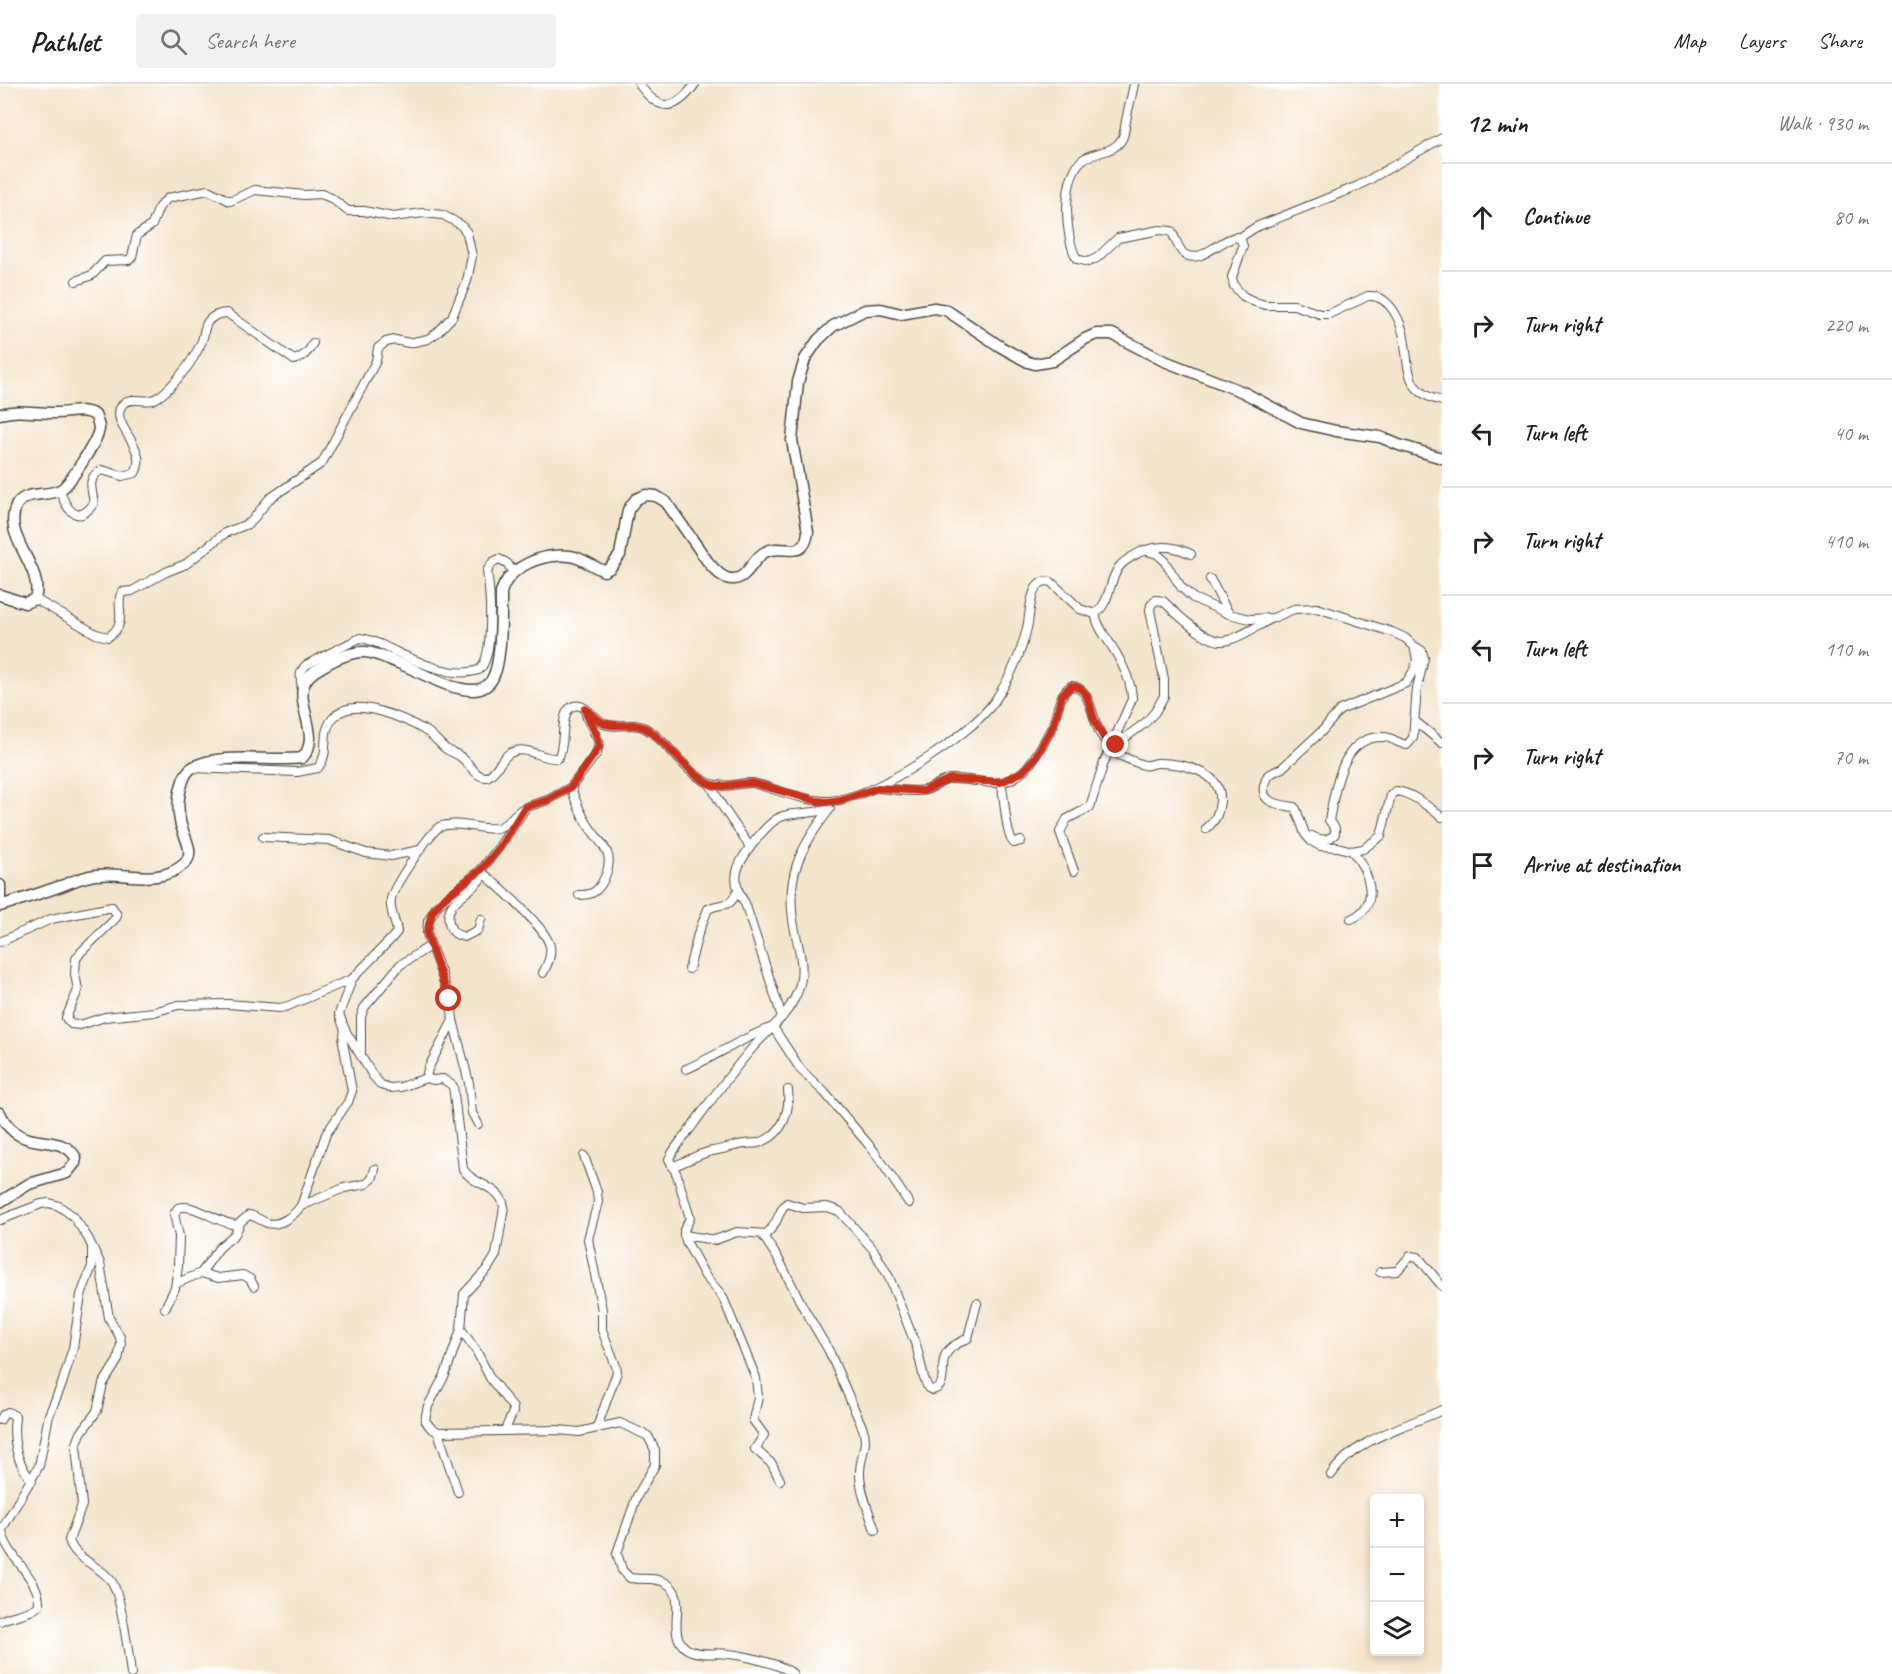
<!DOCTYPE html>
<html lang="en">
<head>
<meta charset="utf-8">
<style>
  body { margin:0; font-family:Caveat,sans-serif; background:#f2f2f2; color:#202124 }
  .controls { position:absolute; right:18px; bottom:18px; display:grid; overflow:hidden; border-radius:6px; box-shadow:0 3px 9px #0003 }
  .controls button { width:54px; height:54px; display:grid; place-items:center; padding:0; border:0; border-bottom:2px solid #e0e0e0; background:#fff; color:#202124; font:30px sans-serif }
  .stop { position:absolute; width:18px; height:18px; margin:-14px; border:4px solid #c8321e; border-radius:50%; background:#fff }
  .stop.end { background:#c8321e; border-color:#fff; box-shadow:0 2px 6px #0008 }
  .list { margin:0; padding:0; list-style:none }
  h2 { display:flex; justify-content:space-between; align-items:center; height:78px; margin:0; padding:0 24px; font-size:26px }
  h2 small { font-size:20px; font-weight:400; color:#757577 }
  .list li { display:grid; grid-template-columns:39px 1fr auto; gap:18px; align-items:center; box-sizing:border-box; height:108px; padding:0 24px; border-top:2px solid #e0e0e0 }
  .list b { display:block; font-size:22px; white-space:nowrap }
  .list em { font-size:20px; font-style:normal; color:#757577 }
  .icon { flex:none; width:33px; height:33px; fill:none; stroke:currentColor; stroke-width:2; stroke-linecap:round; stroke-linejoin:round }
  .map { position:relative; flex:none; width:1442px; height:1590px; overflow:hidden }
  header { display:flex; align-items:center; gap:36px; box-sizing:border-box; height:84px; padding:0 30px; background:#fff; border-bottom:2px solid #e0e0e0 }
  header strong { font-size:28px }
  nav { display:flex; gap:33px; margin-inline-start:auto; font-size:21px }
  .search { width:420px; height:54px; background:#f2f2f2; display:flex; align-items:center; gap:15px; box-sizing:border-box; padding:0 21px; border-radius:6px; color:#757577; font-size:22px }
  main { display:flex }
  aside { flex:1; background:#fff }
  .map>svg:first-child { display:block }
  .lines { fill:none; stroke-linecap:round; stroke-linejoin:round }
  .street-casing { stroke:#494743; stroke-width:10 }
  .secondary-casing { stroke:#494743; stroke-width:13 }
  .street { stroke:#fff; stroke-width:8 }
  .secondary { stroke:#fff; stroke-width:10 }
  .route { stroke:#c8321e; stroke-width:8 }
</style>
</head>
<body>
<header>
<strong>Pathlet</strong>
<div class="search"><svg class="icon" aria-label="search" viewBox="0 0 24 24"><circle cx="10" cy="10" r="6"/><path d="M15 15l6 6"/></svg>Search here</div>
<nav><a>Map</a><a>Layers</a><a>Share</a></nav>
</header>
<main>
<div class="map">
<svg width="1442" height="1590" viewBox="0 0 1442 1590">
  <rect width="100%" height="100%" fill="#fff"/>
  <filter id="ink" filterUnits="userSpaceOnUse"><feTurbulence type="fractalNoise" baseFrequency=".0167" numOctaves="2"/><feDisplacementMap in="SourceGraphic" scale="12" xChannelSelector="R" yChannelSelector="G"/><feConvolveMatrix kernelMatrix="1 2 1 2 8 2 1 2 1" color-interpolation-filters="sRGB"/></filter>
  <filter id="wash" filterUnits="userSpaceOnUse"><feTurbulence type="fractalNoise" baseFrequency=".008" numOctaves="4" result="noise"/><feDisplacementMap in="SourceGraphic" scale="24" xChannelSelector="R" yChannelSelector="G"/><feGaussianBlur stdDeviation="1.35" result="paint"/><feColorMatrix in="noise" values="0 0 0 0 0 0 0 0 0 0 0 0 0 0 0 0 0 1.4 0 .05"/><feComposite in="paint" operator="in"/></filter>
  <g filter="url(#wash)">
    <rect width="100%" height="100%" fill="#f4e4cb"/>
  </g>
  <g filter="url(#ink)">
    <g class="lines">
      <defs>
        <g id="street">
          <path d="M639,0C659,29 676,27 695,0"/>
          <path d="M1134,0C1132,11 1129,21 1127,32C1125,39 1125,49 1122,55C1114,69 1097,67 1085,74C1061,88 1064,154 1077,175L1088,178L1097,174L1118,154L1160,146L1171,147C1176,154 1177,163 1183,169C1199,183 1220,154 1237,153L1241,156L1243,162L1232,193L1234,202L1243,212L1255,218L1265,221H1294L1320,230H1329L1368,212C1391,210 1403,241 1405,260C1409,289 1407,309 1442,317"/>
          <path d="M1239,154L1256,143L1358,102L1442,54"/>
          <path d="M60,406C66,426 78,442 94,419C92,406 86,393 102,386L122,392L135,389C150,363 108,341 122,321C128,312 144,318 152,316C164,312 176,297 183,288C191,279 197,268 202,257C204,251 204,244 207,239C211,232 220,229 227,229L294,276C304,273 309,268 313,259"/>
          <path d="M1146,466C1163,461 1174,462 1191,470"/>
          <path d="M1210,495L1229,530"/>
          <path d="M35,515L96,550L108,553C130,539 114,520 122,508L132,507L166,488L186,480L225,449L250,439L269,415L322,379L376,277L378,264L386,258L395,256L409,259L428,255L438,248L452,233L467,197L472,172L467,149L461,141L443,131L423,129L393,133L364,127H348L331,114L321,110L304,111L255,106L230,117L208,106L168,114L159,123L152,141L137,151L132,173L129,176L105,177L92,191L76,197"/>
          <path d="M302,603C300,594 299,588 306,581L360,554C371,555 382,561 392,566C416,577 452,595 479,586C495,572 490,507 487,487L493,478L499,475L507,479L513,488"/>
          <path d="M585,625L587,634L599,658L597,669L571,703L548,716L526,723L499,763L481,786L437,822L428,837L427,849L430,860L441,888L452,926L453,936L428,985L426,994L433,996L443,995L453,1002L463,1085C473,1102 501,1101 504,1123L496,1171L488,1184L464,1210L461,1245L445,1291L428,1322L425,1336L430,1343L438,1348L558,1346L579,1348L620,1339L648,1352L655,1366V1381L637,1412L617,1469L622,1486L630,1494C641,1496 656,1493 666,1499C691,1513 663,1549 687,1565C699,1572 715,1568 728,1570C743,1571 782,1580 793,1590"/>
          <path d="M1416,638L1442,659"/>
          <path d="M1109,667C1121,671 1132,678 1144,681C1149,682 1153,679 1158,679C1181,679 1222,687 1220,716C1219,729 1216,736 1206,745"/>
          <path d="M192,684L297,688L318,684C332,666 318,651 334,633C354,610 408,636 429,649C435,654 440,660 446,665C451,668 458,670 462,674C471,681 476,694 487,693C498,687 500,675 510,669C527,660 541,676 558,674C566,661 560,634 569,625C582,613 594,635 604,640C617,645 632,637 645,644C670,658 685,691 712,700C725,705 740,698 753,699C775,705 806,718 829,717C871,716 969,653 994,618C1009,596 1021,570 1027,544C1030,532 1029,515 1036,504C1040,498 1045,496 1051,498L1080,525L1095,530C1111,518 1108,498 1119,483C1125,475 1136,471 1144,466L1157,470L1163,475L1181,503L1193,514L1229,530L1250,535L1273,534L1294,525L1317,524L1392,548L1405,554L1414,562L1417,576L1414,586L1406,599L1340,626L1322,647L1282,684L1268,691C1255,717 1273,720 1294,723L1296,725L1305,750L1311,757L1320,762L1338,763L1352,767L1363,765L1381,752L1391,711L1396,707C1413,709 1428,723 1442,733"/>
          <path d="M1001,698C1005,712 1005,752 1014,759L1021,757"/>
          <path d="M710,700L722,722L750,763"/>
          <path d="M571,703C575,716 581,730 588,741C603,764 618,769 602,799C596,809 590,811 579,811"/>
          <path d="M879,704C893,705 911,709 925,706C934,704 941,696 950,695C964,694 978,698 992,699C1024,700 1037,670 1050,647C1058,632 1057,611 1071,602C1098,604 1088,654 1114,662L1145,639L1155,628L1164,612V595L1150,526L1151,521L1156,516L1163,517C1176,529 1203,556 1221,557C1233,558 1257,542 1269,536"/>
          <path d="M1312,752C1321,757 1328,757 1335,750V744L1329,736C1336,704 1341,650 1385,653C1393,654 1399,660 1407,661L1413,654L1417,604L1424,574L1422,567L1414,562"/>
          <path d="M263,753L329,756L366,769L391,772L420,766"/>
          <path d="M1074,787L1060,748L1067,735L1090,723L1104,678L1132,615C1132,598 1122,579 1113,564C1106,553 1098,544 1095,530"/>
          <path d="M483,789C500,804 545,842 550,862C552,872 547,881 543,889"/>
          <path d="M481,835L478,846L464,853C457,851 452,849 450,842C440,814 479,808 483,789L481,787"/>
          <path d="M1351,835C1382,822 1369,787 1352,767"/>
          <path d="M0,858L51,835L112,823L117,831L116,834L81,868L76,875L75,890L78,906L66,934L71,940L80,941L105,933L154,928L178,921L228,920L280,924L288,922L352,895L391,855L397,848C396,838 389,826 391,815C393,802 428,752 439,743C459,735 486,749 500,743C508,740 514,730 522,725"/>
          <path d="M689,885L698,850L708,825C723,817 729,826 737,808"/>
          <path d="M352,895L339,930L345,946L373,992L381,1001L390,1004L401,1003L426,994"/>
          <path d="M782,933L745,819C726,792 741,775 758,753C765,745 772,736 783,732C798,728 814,730 829,725"/>
          <path d="M453,936L469,999L472,1029L478,1040"/>
          <path d="M361,970V933L364,924L400,881L430,862"/>
          <path d="M686,985C716,973 742,953 773,943L801,986L825,1009L874,1067L909,1119"/>
          <path d="M584,1072L597,1108L598,1118L588,1155L602,1226V1246L616,1282L617,1288L597,1343"/>
          <path d="M672,1083C685,1078 698,1070 712,1067C721,1066 730,1063 739,1061C746,1059 752,1060 758,1059C783,1052 790,1028 788,1006"/>
          <path d="M301,1122L344,1104L366,1100L372,1095L375,1085"/>
          <path d="M0,1136L41,1120L49,1119L59,1122L73,1132L88,1154L100,1179L109,1234L120,1253L121,1260L118,1276L103,1300L97,1327L81,1349L76,1362L82,1421L69,1456C75,1477 101,1481 112,1498C121,1512 129,1571 131,1590"/>
          <path d="M762,1150L779,1176L803,1223L829,1267L863,1345C869,1361 859,1374 860,1391C861,1410 869,1428 875,1446"/>
          <path d="M684,1151L715,1156L737,1148L766,1150C780,1139 778,1125 787,1119L803,1124L827,1123L839,1127L873,1165L889,1193L917,1264L924,1294L928,1304L932,1306C948,1304 940,1284 945,1272C949,1262 960,1259 968,1254L977,1219"/>
          <path d="M1380,1188L1397,1187L1410,1172L1418,1173L1442,1202"/>
          <path d="M201,1189L219,1164L235,1150L240,1139"/>
          <path d="M177,1199L201,1189L218,1194L243,1191L250,1195L254,1202"/>
          <path d="M165,1224L175,1204L178,1182L179,1152L174,1130L178,1124C194,1118 218,1140 237,1141L249,1131C256,1132 261,1137 267,1139C280,1143 294,1131 301,1122L326,1050L348,1018L352,1007L343,958L345,946"/>
          <path d="M461,1245L477,1268L490,1294L513,1324V1328L505,1346"/>
          <path d="M0,1336L4,1330L8,1328L15,1332C12,1357 16,1378 32,1397"/>
          <path d="M438,1348L458,1408"/>
          <path d="M1331,1391C1354,1355 1405,1343 1442,1326"/>
          <path d="M780,1396L772,1380L755,1365L764,1351L753,1336L758,1313L756,1294L724,1216L720,1209L705,1192L686,1157L684,1146L690,1134L677,1091L669,1075C675,1062 687,1050 695,1038C714,1012 733,986 754,962C770,945 788,931 797,909C806,888 800,869 795,847C784,795 799,764 830,725"/>
          <path d="M0,1537C12,1530 30,1531 39,1521C41,1494 4,1472 2,1445L39,1382L49,1331L62,1300L73,1264L81,1211L92,1182V1165"/>
        </g>
        <g id="secondary">
          <path d="M0,330C18,325 34,329 53,329C68,330 82,323 95,331C97,336 99,340 99,345C98,355 69,402 60,406C46,413 27,406 17,420C0,453 45,482 35,515L25,519L0,511"/>
          <path d="M0,801V822C20,816 41,809 61,802C72,798 83,792 96,791C125,787 158,803 184,780C197,768 182,751 180,737C177,723 178,711 183,697C185,691 188,686 193,683C220,668 271,678 302,674C327,649 282,609 315,587C329,578 349,567 366,568C377,569 390,576 401,580C423,589 449,606 473,606C483,606 491,600 494,591C502,573 501,529 501,509C508,482 543,469 570,472C581,473 593,483 604,487L610,484L620,471L628,426L636,415L646,411L656,412L666,418L708,478C714,485 723,496 734,495C748,494 753,474 765,468C783,458 804,479 808,448L792,356L798,298L805,275L818,256L833,242L865,226L881,225L901,230L934,224L946,226L1001,263L1028,278L1035,280L1052,277L1085,255L1096,250H1112L1162,276L1243,308L1301,339L1336,347L1380,353L1399,361L1442,374"/>
          <path d="M0,1029C20,1073 60,1045 76,1074L75,1079L67,1089L29,1100L0,1118"/>
        </g>
      </defs>
      <use href="#street" class="street-casing"/>
      <use href="#secondary" class="secondary-casing"/>
      <use href="#street" class="street"/>
      <use href="#secondary" class="secondary"/>
    </g>
  </g>
  <g class="lines" filter="url(#ink)">
    <path class="route" d="M449,915L430,860L427,849L432,828L443,815L481,786L500,763L525,723L548,716L571,703L599,663C599,650 588,638 585,625C591,629 597,636 603,639C616,645 632,637 645,644C667,656 693,698 717,702C729,703 741,698 753,699L818,717L827,718L840,716L878,704L923,707L950,695L1001,698L1022,688L1035,674L1053,642L1062,611L1071,602C1089,603 1089,621 1094,635C1097,643 1103,652 1108,660L1116,661"/>
  </g>
</svg>
<div class="controls">
<button>+</button>
<button>−</button>
<button><svg class="icon" aria-label="layers" viewBox="0 0 24 24"><path d="M12 4l9 5-9 5-9-5zM3 14l9 5 9-5"/></svg></button>
</div>
<div class="stop" style="left:449px;top:915px"></div>
<div class="stop end" style="left:1116px;top:661px"></div>
</div>
<aside>
<h2>12 min<small>Walk · 930 m</small></h2>
<ul class="list">
<li><svg class="icon" aria-label="ahead" viewBox="0 0 24 24"><path d="M12 20V5M6 11l6-6 6 6"/></svg><div><b>Continue</b></div><em>80 m</em></li>
<li><svg class="icon" aria-label="right" viewBox="0 0 24 24"><path d="M7 20v-9h11M14 6l5 5-5 5"/></svg><div><b>Turn right</b></div><em>220 m</em></li>
<li><svg class="icon" aria-label="left" viewBox="0 0 24 24"><path d="M17 20v-9H6M10 6l-5 5 5 5"/></svg><div><b>Turn left</b></div><em>40 m</em></li>
<li><svg class="icon" aria-label="right" viewBox="0 0 24 24"><path d="M7 20v-9h11M14 6l5 5-5 5"/></svg><div><b>Turn right</b></div><em>410 m</em></li>
<li><svg class="icon" aria-label="left" viewBox="0 0 24 24"><path d="M17 20v-9H6M10 6l-5 5 5 5"/></svg><div><b>Turn left</b></div><em>110 m</em></li>
<li><svg class="icon" aria-label="right" viewBox="0 0 24 24"><path d="M7 20v-9h11M14 6l5 5-5 5"/></svg><div><b>Turn right</b></div><em>70 m</em></li>
<li><svg class="icon" aria-label="arrive" viewBox="0 0 24 24"><path d="M6 21V4h12l-3 4 3 4H6"/></svg><div><b>Arrive at destination</b></div></li>
</ul>
</aside>
</main>
</body>
</html>
